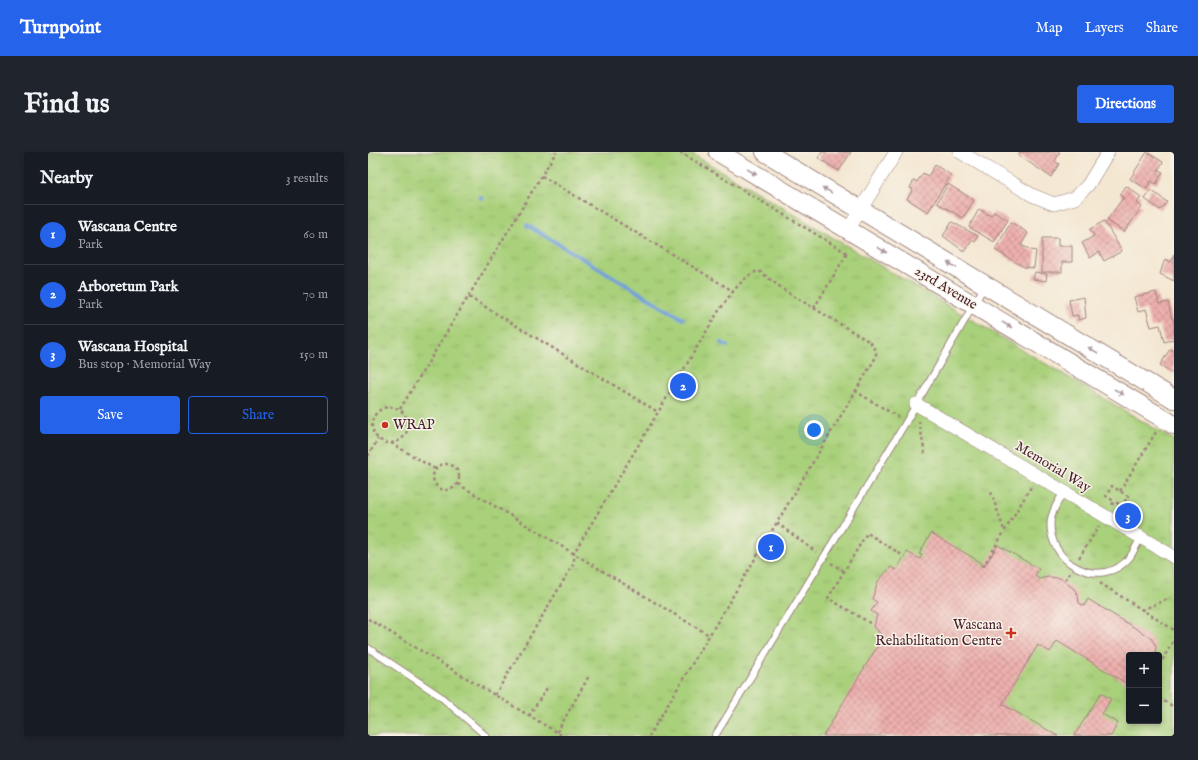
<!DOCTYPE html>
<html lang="en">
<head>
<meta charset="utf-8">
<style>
  body { margin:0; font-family:"IM FELL English",serif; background:#20242c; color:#f1f3f6 }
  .controls { position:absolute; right:12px; bottom:12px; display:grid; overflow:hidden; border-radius:4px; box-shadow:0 2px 6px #0003 }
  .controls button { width:36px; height:36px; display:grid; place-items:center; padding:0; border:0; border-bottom:1px solid #363941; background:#171b24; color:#f1f3f6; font:20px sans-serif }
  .you { position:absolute; left:446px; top:278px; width:14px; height:14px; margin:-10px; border:3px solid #fff; border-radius:50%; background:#1a73e8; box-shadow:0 0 0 6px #1a73e833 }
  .badge { display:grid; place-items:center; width:26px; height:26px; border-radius:50%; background:#2563eb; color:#fff; font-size:13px; font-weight:700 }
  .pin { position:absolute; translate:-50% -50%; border:2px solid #fff; box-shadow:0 1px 4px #0006 }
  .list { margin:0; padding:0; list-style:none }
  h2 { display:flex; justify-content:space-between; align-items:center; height:52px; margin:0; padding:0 16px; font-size:17px }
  h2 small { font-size:13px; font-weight:400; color:#9ea1a6 }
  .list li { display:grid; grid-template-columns:26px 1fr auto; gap:12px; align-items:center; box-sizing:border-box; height:60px; padding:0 16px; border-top:1px solid #363941 }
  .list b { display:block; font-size:15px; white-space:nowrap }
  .list p { margin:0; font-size:13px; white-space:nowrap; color:#9ea1a6 }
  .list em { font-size:13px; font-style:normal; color:#9ea1a6 }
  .actions { display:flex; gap:8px; padding:12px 16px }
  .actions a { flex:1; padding:9px 0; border:1px solid #2563eb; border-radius:4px; text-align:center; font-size:14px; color:#2563eb }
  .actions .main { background:#2563eb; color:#fff }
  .map { position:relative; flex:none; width:806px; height:584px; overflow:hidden; border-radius:4px }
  header { display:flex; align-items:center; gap:24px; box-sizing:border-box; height:56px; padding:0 20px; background:#2563eb; color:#fff }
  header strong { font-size:19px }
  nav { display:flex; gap:22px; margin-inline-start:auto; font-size:14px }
  .intro { display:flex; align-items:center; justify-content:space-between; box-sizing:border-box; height:96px; padding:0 24px }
  h1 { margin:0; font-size:28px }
  .button { padding:10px 18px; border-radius:4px; background:#2563eb; color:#fff; font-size:14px; font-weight:700 }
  main { display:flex; gap:24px; padding:0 24px }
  aside { flex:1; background:#171b24; border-radius:4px; box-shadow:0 2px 6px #0003 }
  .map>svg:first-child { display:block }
  .park { fill:url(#park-tufts); stroke:#7a7852; fill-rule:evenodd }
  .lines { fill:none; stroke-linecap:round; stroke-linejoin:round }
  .stream { stroke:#719fda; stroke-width:4 }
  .building { fill:url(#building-cross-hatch) }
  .lane-casing { stroke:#9f837e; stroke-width:8 }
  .street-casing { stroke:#9f837e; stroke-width:14 }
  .secondary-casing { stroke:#9f837e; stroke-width:20 }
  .path { stroke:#9f837e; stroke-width:2.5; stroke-dasharray:3 3; stroke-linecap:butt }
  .lane { stroke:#fff; stroke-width:6 }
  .street { stroke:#fff; stroke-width:13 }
  .secondary { stroke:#fff; stroke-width:18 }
  .oneway { fill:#ae9aa0 }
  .poi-dot { fill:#c8321e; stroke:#f7f3e8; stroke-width:1.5 }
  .labels { text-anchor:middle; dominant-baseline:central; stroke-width:3; stroke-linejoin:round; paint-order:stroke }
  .street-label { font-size:14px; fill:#4a1f2b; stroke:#f7f3e8 }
  .poi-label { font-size:14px; fill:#4a1f2b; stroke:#f7f3e8; text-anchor:start }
</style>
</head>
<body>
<header>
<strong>Turnpoint</strong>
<nav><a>Map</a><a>Layers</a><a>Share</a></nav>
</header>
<div class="intro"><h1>Find us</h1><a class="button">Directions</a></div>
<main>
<aside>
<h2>Nearby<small>3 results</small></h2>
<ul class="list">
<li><span class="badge">1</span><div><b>Wascana Centre</b><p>Park</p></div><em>60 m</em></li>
<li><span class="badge">2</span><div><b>Arboretum Park</b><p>Park</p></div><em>70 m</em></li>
<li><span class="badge">3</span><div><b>Wascana Hospital</b><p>Bus stop · Memorial Way</p></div><em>150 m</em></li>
</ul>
<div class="actions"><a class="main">Save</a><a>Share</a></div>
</aside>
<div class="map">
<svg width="806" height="584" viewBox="0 0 806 584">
  <defs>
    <pattern id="park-tufts" width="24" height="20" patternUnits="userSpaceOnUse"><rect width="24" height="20" fill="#a9d07a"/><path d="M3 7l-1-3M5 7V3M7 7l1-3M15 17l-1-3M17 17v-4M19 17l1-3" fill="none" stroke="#93b26a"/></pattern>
    <pattern id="building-cross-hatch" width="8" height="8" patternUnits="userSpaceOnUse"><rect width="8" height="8" fill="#eeb0ae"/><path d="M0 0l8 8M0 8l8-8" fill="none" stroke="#c38f8e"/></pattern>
  </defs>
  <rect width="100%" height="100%" fill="#f7f3e8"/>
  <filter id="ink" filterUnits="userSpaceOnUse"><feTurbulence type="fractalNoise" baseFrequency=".025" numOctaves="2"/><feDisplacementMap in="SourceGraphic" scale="8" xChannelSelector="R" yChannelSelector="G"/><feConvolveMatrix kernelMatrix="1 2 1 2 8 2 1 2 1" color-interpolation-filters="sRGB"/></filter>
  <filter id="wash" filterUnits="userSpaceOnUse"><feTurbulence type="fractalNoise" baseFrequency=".012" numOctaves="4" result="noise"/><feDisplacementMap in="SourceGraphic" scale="16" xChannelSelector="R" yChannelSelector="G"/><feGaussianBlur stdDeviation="0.9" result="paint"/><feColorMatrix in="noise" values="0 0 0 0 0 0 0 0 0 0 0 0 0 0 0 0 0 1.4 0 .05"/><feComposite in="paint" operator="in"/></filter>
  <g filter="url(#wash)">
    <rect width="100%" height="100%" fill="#f4e7d1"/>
    <path class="park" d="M0,0H321L806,288V584H0ZM761,503H791V569H761Z"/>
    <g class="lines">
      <g class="stream">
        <path d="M112,45L114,46"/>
        <path d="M159,73L315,167"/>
        <path d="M354,191L359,194"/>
      </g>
    </g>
    <g id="blocks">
      <g class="building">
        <path d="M454,0H483L471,19L450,6Z"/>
        <path d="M652,0H692L687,9L691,12L683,25L650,3Z"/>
        <path d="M779,0L795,10L790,18L795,20L788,32L783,29L779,37L762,27Z"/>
        <path d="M567,13L583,23L560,60L539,47L545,37L542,36L546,28L549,30L555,21L560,24Z"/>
        <path d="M580,32L606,48L595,66L569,51Z"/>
        <path d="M758,34L773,45L769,51L774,55L756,80L739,68L755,46L752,43Z"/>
        <path d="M783,38L799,50L792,58L777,47Z"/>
        <path d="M611,57L623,64L626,60L640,68L626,90L601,75Z"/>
        <path d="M736,69L754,99L736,109L731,100L722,106L714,91L726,84L722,77Z"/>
        <path d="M584,70L610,84L607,90L604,88L597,100L575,84Z"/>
        <path d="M643,70L660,81L653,93L663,98L668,99L666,116L656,115L627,98Z"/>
        <path d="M674,86H690V94H704V110H694V120H674Z"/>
        <path d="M806,102V129L792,122L797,107L803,110Z"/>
        <path d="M667,120L679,122L678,129L665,127Z"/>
        <path d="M788,140L791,152L800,150L804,167H806V187L796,190L792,173L783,175L778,157L770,160L766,145Z"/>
        <path d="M716,145L718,166L710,168V163L704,164L701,148Z"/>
        <path d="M802,197L806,199V222L792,213Z"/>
        <path d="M563,381L614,411L612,413L616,415L630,393L671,417L667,424L671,427L680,425L692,426L706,437L710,443L711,451L716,454L720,447L783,486L788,494L787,503H761V533L689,489L682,500L670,493L634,552L690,584H455L515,485L506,474L509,463L503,459L509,450L504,447L510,429L523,415L528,418L539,400L552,407L554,403L551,402Z"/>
        <path d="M733,541L743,547L734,562L750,571L743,584H706Z"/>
      </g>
    </g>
  </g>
  <g filter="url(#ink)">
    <use href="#blocks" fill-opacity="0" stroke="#9f837e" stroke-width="1"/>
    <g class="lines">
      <defs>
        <g id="lane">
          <path d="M696,340C690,349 685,357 683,367C677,410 733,441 762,405C766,399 769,392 773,386"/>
          <path d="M0,496L72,544L118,584"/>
          <path d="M347,584L538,270L616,135"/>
        </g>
        <g id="street">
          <path d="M592,0L664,43L686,52L707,46L720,33L740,0"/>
          <path d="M480,78L528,0"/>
          <path d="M548,252L806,405"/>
        </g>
        <g id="secondary">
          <path d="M350,0L806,273"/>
          <path d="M397,0L806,247"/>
        </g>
      </defs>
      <use href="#lane" class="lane-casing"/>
      <use href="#street" class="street-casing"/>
      <use href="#secondary" class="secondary-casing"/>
      <g class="path">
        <path d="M312,0L479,101"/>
        <path d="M174,24L365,139"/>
        <path d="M101,145L290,260"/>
        <path d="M446,156L480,100"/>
        <path d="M487,239L530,265"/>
        <circle cx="22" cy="273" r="18"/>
        <path d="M32,257L188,0"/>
        <path d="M551,269L557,302"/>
        <path d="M23,291L67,317"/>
        <path d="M0,304L10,287"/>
        <circle cx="78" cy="325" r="13"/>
        <path d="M90,332L341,483"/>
        <path d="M752,339L788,280"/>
        <path d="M623,340L636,378"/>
        <path d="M744,353L746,349L738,344L744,334L760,344L754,354L746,349"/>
        <path d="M409,371L448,400"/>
        <path d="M711,406L731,374"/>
        <path d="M463,411L476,419"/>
        <path d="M615,415L663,335"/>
        <path d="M697,428L702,421"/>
        <path d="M732,431L806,478"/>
        <path d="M774,458L802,446"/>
        <path d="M0,467L195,584"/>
        <path d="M502,471L460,446L499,381L534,403"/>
        <path d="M791,513L806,488"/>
        <path d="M127,543L206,411V401L210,394L350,160C359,148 375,122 391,119L419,140L502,190L508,198V205L281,584"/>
        <path d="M791,546L806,555"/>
        <path d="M161,564L179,536"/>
        <path d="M189,580L221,524"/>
      </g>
      <use href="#lane" class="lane"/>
      <use href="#street" class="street"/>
      <use href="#secondary" class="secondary"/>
    </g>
    <defs><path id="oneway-solid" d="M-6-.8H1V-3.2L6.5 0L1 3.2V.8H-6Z"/></defs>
    <g class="oneway">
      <use href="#oneway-solid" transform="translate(384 20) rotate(31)"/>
      <use href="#oneway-solid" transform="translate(459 38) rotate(-149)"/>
      <use href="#oneway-solid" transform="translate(514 98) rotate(31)"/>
      <use href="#oneway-solid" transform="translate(584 113) rotate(-149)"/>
      <use href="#oneway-solid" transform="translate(639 173) rotate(31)"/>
      <use href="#oneway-solid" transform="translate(725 198) rotate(-149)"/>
      <use href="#oneway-solid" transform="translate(751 240) rotate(31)"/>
    </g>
  </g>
  <g class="poi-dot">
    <circle cx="17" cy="273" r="4"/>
    <path d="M641 475h4v4h4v4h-4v4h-4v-4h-4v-4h4z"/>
  </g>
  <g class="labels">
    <g class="street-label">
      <text transform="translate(578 136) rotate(31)">23rd Avenue</text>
      <text transform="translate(685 315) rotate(31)">Memorial Way</text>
    </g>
    <g class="poi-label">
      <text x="25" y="273">WRAP</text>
      <text x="634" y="473" text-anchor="end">Wascana<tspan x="634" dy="16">Rehabilitation Centre</tspan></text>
    </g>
  </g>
</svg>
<div class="controls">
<button>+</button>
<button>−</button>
</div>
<div class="you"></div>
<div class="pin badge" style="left:403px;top:395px">1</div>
<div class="pin badge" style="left:315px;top:234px">2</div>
<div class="pin badge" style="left:760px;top:364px">3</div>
</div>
</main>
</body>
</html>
